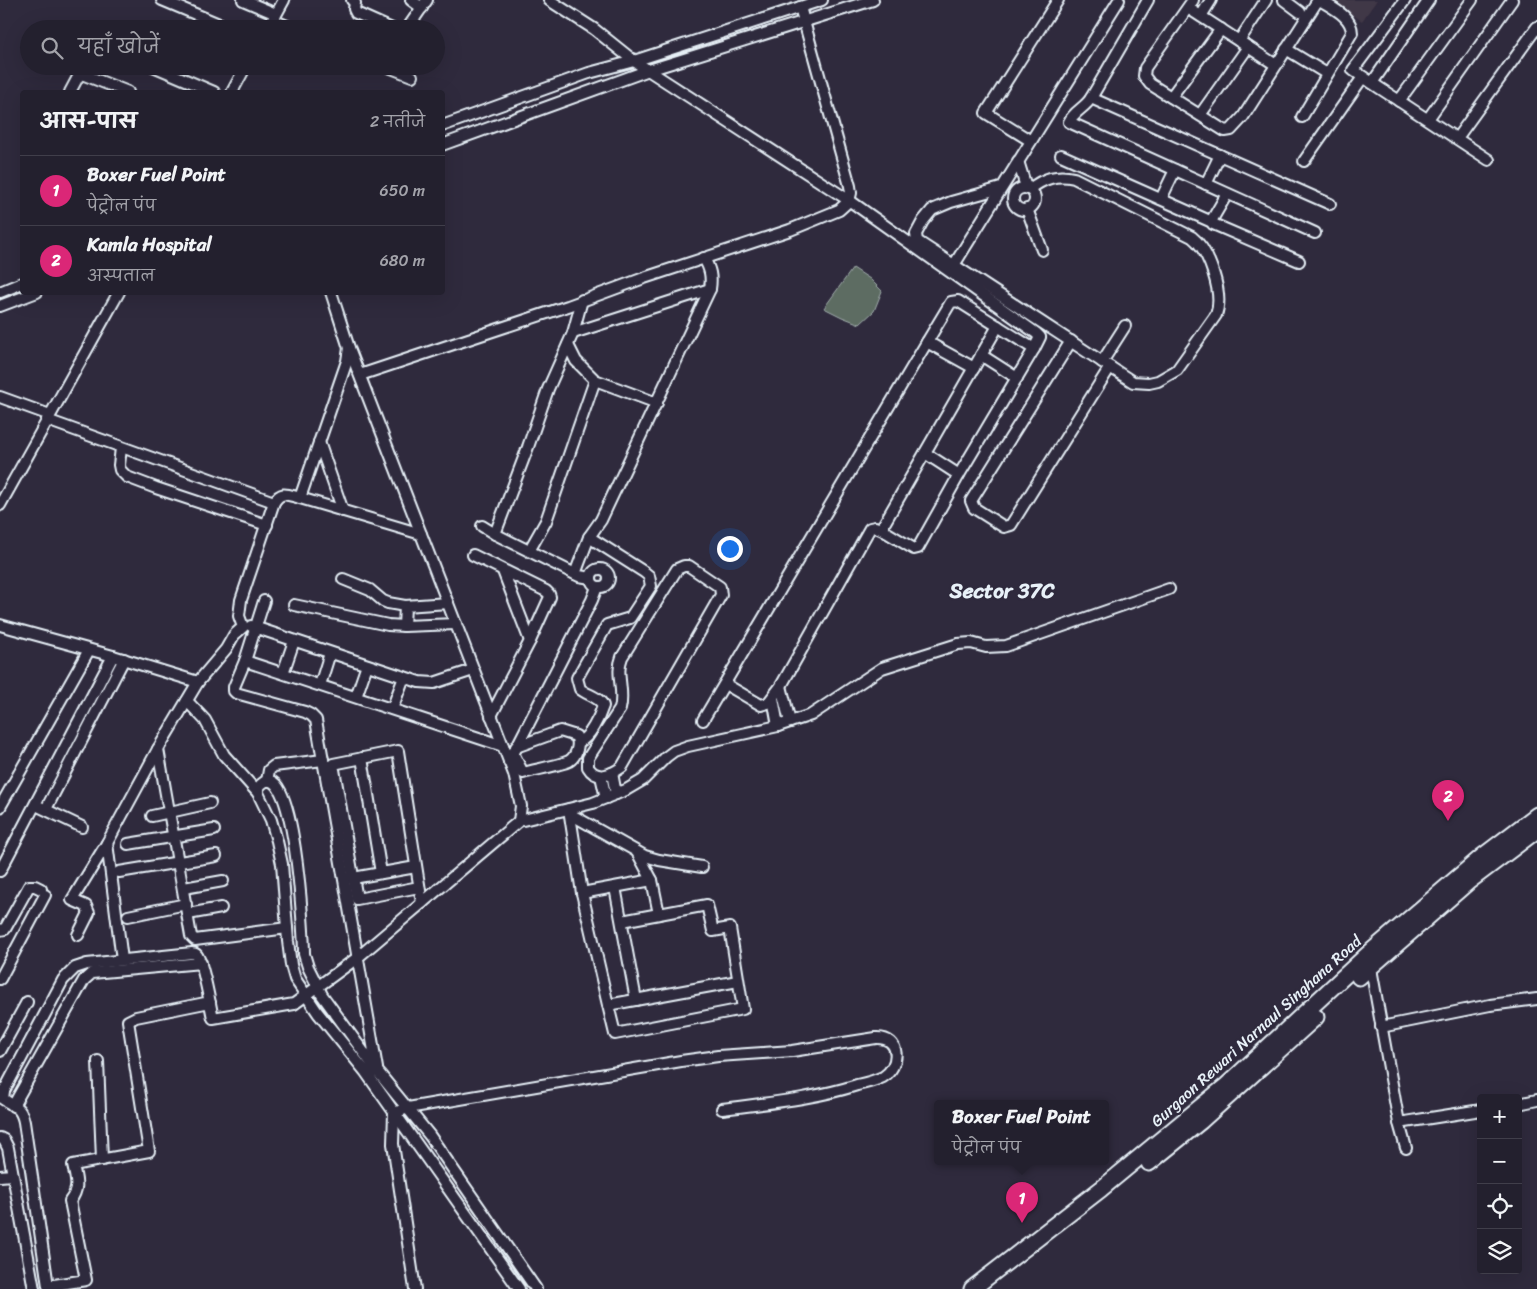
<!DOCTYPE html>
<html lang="hi">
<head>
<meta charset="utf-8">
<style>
  body { margin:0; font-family:Sriracha,"Playpen Sans Deva",sans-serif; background:#2f2d3a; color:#f1f3f6 }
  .controls { position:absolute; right:15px; bottom:15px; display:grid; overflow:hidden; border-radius:5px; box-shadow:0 5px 20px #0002 }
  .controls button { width:45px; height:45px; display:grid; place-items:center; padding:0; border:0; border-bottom:1px solid #403e4a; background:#23202e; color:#f1f3f6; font:25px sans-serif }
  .you { position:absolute; left:729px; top:548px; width:18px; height:18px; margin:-12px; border:4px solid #fff; border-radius:50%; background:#1a73e8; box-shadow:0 0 0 8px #1a73e833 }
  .badge { display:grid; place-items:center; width:32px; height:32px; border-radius:50%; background:#db2777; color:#fff; font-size:16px; font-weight:700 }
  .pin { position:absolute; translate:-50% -41px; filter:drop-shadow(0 1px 2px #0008) }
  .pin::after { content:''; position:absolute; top:26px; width:18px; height:15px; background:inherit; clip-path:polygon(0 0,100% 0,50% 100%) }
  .popup { position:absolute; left:934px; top:1100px; width:175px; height:65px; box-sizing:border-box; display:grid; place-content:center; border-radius:5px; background:#23202e; filter:drop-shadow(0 1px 4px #0005); font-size:16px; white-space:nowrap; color:#a3a3aa }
  .popup b { font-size:19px; color:#f1f3f6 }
  .popup::after { content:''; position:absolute; left:50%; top:100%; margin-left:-10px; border:10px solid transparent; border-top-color:#23202e }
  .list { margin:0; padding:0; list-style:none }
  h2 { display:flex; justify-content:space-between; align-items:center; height:65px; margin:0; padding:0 20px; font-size:21px }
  h2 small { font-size:16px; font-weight:400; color:#a3a3aa }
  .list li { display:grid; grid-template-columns:32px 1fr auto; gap:15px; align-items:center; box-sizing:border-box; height:70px; padding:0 20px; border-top:1px solid #403e4a }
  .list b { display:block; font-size:19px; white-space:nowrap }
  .list p { margin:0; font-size:16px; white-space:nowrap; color:#a3a3aa }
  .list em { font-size:16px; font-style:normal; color:#a3a3aa }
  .icon { flex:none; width:28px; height:28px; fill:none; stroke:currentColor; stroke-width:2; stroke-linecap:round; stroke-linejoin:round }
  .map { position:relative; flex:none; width:1537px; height:1289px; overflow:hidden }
  .search { position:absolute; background:#23202e; box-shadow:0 5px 20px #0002; left:20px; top:20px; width:425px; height:55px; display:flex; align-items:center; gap:12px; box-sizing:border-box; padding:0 18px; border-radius:28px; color:#a3a3aa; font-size:19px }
  .panel { position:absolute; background:#23202e; box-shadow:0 5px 20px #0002; left:20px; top:90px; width:425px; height:205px; border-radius:5px }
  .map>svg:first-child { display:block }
  .built { fill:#413746 }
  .green { fill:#5d6c62; stroke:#a2aead }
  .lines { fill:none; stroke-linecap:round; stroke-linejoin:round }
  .minor-casing { stroke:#e8f1f8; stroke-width:14 }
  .highway-casing { stroke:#e8f1f8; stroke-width:19 }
  .minor { stroke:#2f2a3d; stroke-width:10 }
  .highway { stroke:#2f2a3d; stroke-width:15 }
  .labels { text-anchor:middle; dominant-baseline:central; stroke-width:4.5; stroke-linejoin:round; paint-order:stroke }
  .street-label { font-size:16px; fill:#e8f1f8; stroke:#2f2a3d }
  .district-label { font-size:21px; font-weight:bold; fill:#e8f1f8; stroke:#2f2a3d }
</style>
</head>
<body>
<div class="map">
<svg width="1537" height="1289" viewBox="0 0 1537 1289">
  <rect width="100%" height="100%" fill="#2f2a3d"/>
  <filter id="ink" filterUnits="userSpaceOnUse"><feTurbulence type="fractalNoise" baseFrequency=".02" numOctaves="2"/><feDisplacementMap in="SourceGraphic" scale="10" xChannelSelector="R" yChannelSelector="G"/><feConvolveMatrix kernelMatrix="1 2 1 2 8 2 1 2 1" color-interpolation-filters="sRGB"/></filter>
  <g filter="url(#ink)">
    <path class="built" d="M1330,0H1377L1362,21Z"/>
    <path class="green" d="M853,268L870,279L882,291L874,311L860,324L842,317L824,308Z"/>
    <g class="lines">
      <defs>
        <g id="minor">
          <path d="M162,0L231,29"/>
          <path d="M243,0L276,14"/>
          <path d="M352,0L355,3L354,9L356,13L392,29"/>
          <path d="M411,0L422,8"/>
          <path d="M549,0L594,29L634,61L853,203L1036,333L1040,337L1034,349"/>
          <path d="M1148,0L1091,98C1085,108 1074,111 1069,122L1315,233"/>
          <path d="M1193,0L1145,68L1144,76L1150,84L1225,131L1231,130L1243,117L1318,0"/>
          <path d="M1284,0L1300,12"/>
          <path d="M1405,0L1353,70L1378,87L1489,160"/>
          <path d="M1188,8L1276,65"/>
          <path d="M1201,16L1211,0"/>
          <path d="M273,20L294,29"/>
          <path d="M268,29L284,0"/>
          <path d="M407,29L427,0"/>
          <path d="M1239,41L1266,0"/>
          <path d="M1286,49L1327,74"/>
          <path d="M153,66L214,92"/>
          <path d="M386,66L412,76"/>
          <path d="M1372,83L1429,0"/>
          <path d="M70,92L78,77L82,74L128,92"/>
          <path d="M232,92L246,66"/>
          <path d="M1171,97L1221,29"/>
          <path d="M1091,98L1330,204"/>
          <path d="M1399,101L1472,0"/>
          <path d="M1200,115L1248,47"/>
          <path d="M1302,117L1352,33C1352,16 1332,8 1320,0"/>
          <path d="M1428,119L1512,0"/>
          <path d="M442,126L589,73L634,61L822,0"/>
          <path d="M1457,138L1537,27"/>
          <path d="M1031,141L986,113L1058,0"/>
          <path d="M442,145L649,70L873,0"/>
          <path d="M1061,155L1212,222"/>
          <path d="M1018,161L1026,187"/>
          <path d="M1304,161L1363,77"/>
          <path d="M1206,184L1220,155"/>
          <circle cx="1024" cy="199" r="11"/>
          <path d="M1001,188L951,202L932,210L923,221L916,234L917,241L1133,382L1149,383L1158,381L1177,370L1216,315C1224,294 1209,250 1192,237L1074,178C1057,174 1044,178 1030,189"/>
          <path d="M1227,194L1213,218L1212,222L1213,224L1299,261"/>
          <path d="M1161,199L1175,170"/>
          <path d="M1027,209L1042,250"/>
          <path d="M954,265L1119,0"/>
          <path d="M0,292L22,283"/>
          <path d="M331,292L349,348L514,774L521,806L519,821"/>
          <path d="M0,306L37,292"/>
          <path d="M573,333L710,289"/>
          <path d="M1071,341L971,501L974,508L1004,527L1011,525L1110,367"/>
          <path d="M927,342L974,368"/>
          <path d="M568,345L576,361L595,380L657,403"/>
          <path d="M981,355L1017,378"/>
          <path d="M1102,362L1125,326"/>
          <path d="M360,375L568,306L644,278L790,230L839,210L849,201L851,193L850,186L800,7"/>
          <path d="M0,397L50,415"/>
          <path d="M47,420L274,502"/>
          <path d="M319,442L343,511"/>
          <path d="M121,448L119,465L120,470L127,477L156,488L267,525"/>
          <path d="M925,453L959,475"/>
          <path d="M300,498L421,534"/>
          <path d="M0,505L119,292"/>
          <path d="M482,526L495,534L579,576L591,578"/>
          <path d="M881,529L998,326"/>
          <path d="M495,534L528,447L548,389L573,333L582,300"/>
          <path d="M529,551L546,521L595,380"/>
          <path d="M473,555L546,591L549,594L550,597L530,641L491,716"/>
          <path d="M684,566H689L720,587L721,595L622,767C611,775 596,781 588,767V758L620,709C625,691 615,674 622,657L677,569Z"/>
          <circle cx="600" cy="578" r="9"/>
          <path d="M503,571L530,641"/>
          <path d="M575,574L589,537L601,520L710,289C712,276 710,269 704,258"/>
          <path d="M343,579L370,590L383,601L388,603L405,606L448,603"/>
          <path d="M264,601L245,661L234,687V691L236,693L305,712L311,715L316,720L377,1068"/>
          <path d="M294,605L388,625L404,626L456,624"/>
          <path d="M0,625L113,656L198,682"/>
          <path d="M251,626L419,682L434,683L473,670"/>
          <path d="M404,626L405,606"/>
          <path d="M245,661L503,746"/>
          <path d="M283,673L294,641"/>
          <path d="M320,685L330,653"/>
          <path d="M781,686L790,722"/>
          <path d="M356,697L367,665"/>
          <path d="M773,698L778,726"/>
          <path d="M187,701L205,720L224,755L258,793"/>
          <path d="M392,709L404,677"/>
          <path d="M703,720L927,342L951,302L958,301L1034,349L959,475L918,548L914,549L881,529L875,527L870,528L781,686L768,703L761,705L725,684"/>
          <path d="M579,742C590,737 599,718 603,706C600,697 587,695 580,689L577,678L607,625L630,618L651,586L649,576L644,572L589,537"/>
          <path d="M158,749L191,936L195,940L287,928"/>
          <path d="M513,753L523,773C533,770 561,765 569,761C577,756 580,744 576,736L560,731L516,747"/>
          <path d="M362,758L381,873"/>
          <path d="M509,762L592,600L597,587"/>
          <path d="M612,773L616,794"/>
          <path d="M601,776L606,798"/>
          <path d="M267,781L269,770L274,766L323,760"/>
          <path d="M0,807L89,650"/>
          <path d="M40,807L82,827"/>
          <path d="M46,809L124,659"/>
          <path d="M569,809L582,893L608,1005L738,981"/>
          <path d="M570,814L645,856L659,860L702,867"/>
          <path d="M152,816L210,803"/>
          <path d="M107,843L122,960"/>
          <path d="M128,844L214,830"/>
          <path d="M637,852L652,880L659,914"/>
          <path d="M0,871L113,656"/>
          <path d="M119,872L216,856"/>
          <path d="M353,878L416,867"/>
          <path d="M419,887L357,899L333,764L398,751L422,903"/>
          <path d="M615,887L636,1000"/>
          <path d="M184,888L223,881"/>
          <path d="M582,893L652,880"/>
          <path d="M188,914L221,908"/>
          <path d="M128,916L186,904"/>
          <path d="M0,930L5,929L29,886H35L41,889"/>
          <path d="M78,935L89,913L86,906L72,900L107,843L158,749L198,682L226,649L234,635L243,627L239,616L241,600L274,502C282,490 288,495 300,498L347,361L349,348"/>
          <path d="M1370,963L1399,1123L1406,1148"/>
          <path d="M0,979L45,895"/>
          <path d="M210,1002L136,1017L128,1021L149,1151L73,1165C76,1180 80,1188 70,1201L86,1280L48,1286L24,1122C21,1107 15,1107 3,1099L4,1091L63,980L75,968L87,964L192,953C196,954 196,953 198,957C204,967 210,1005 213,1018L294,1004L357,958L519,821L593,803L626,790L643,780L666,757L674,751L688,746L778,726L811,715L882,668L958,644L971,643L986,647L1006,646L1169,589"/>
          <path d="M608,1005L615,1034L743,1009L730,928L713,931L707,905L622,921"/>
          <path d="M1381,1027L1490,1005L1537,999"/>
          <path d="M0,1051L27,1002"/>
          <path d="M98,1061L102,1160"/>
          <path d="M1518,1104L1537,1100"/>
          <path d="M13,1106L84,980L92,973L201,963"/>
          <path d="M1399,1123L1481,1110"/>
          <path d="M0,1138L4,1140L8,1148L34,1289"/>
          <path d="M0,1176L12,1175"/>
          <path d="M415,1289L393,1144L394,1113L408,1108L681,1061L718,1056L792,1051L876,1038C902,1037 900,1067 883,1077C875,1081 866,1083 857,1085C814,1099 767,1103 722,1109"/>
          <path d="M519,1289L365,1071L318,1013L295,979L291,965L288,941L282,864L277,841L271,820L258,793V788C295,741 304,941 304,954L308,967L322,995L378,1072L430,1136L536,1289"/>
        </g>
        <g id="highway">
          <path d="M1359,977L1468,882L1537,830"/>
          <path d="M1149,1163L1201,1121L1316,1017"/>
          <path d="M972,1289L1101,1189L1227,1085L1367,955L1483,856L1537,815"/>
        </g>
      </defs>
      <use href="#minor" class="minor-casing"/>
      <use href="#highway" class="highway-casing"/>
      <use href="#minor" class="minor"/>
      <use href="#highway" class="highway"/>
    </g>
  </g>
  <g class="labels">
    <g class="street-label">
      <text transform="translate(1256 1031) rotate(-42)">Gurgaon Rewari Narnaul Singhana Road</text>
    </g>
    <g class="district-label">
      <text x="1002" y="591">Sector 37C</text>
    </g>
  </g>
</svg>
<div class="controls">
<button>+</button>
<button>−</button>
<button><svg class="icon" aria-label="locate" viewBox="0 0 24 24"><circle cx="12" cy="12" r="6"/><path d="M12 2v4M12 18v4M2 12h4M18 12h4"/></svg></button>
<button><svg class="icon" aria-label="layers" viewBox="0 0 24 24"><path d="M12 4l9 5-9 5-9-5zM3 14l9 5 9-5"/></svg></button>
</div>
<div class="you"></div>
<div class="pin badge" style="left:1022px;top:1223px">1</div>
<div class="popup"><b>Boxer Fuel Point</b>पेट्रोल पंप</div>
<div class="pin badge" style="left:1448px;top:821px">2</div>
<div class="search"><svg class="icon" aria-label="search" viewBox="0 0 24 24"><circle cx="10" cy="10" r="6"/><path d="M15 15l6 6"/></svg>यहाँ खोजें</div>
<section class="panel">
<h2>आस-पास<small>2 नतीजे</small></h2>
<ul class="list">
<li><span class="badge">1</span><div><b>Boxer Fuel Point</b><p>पेट्रोल पंप</p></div><em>650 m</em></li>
<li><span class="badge">2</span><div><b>Kamla Hospital</b><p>अस्पताल</p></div><em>680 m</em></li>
</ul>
</section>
</div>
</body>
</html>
